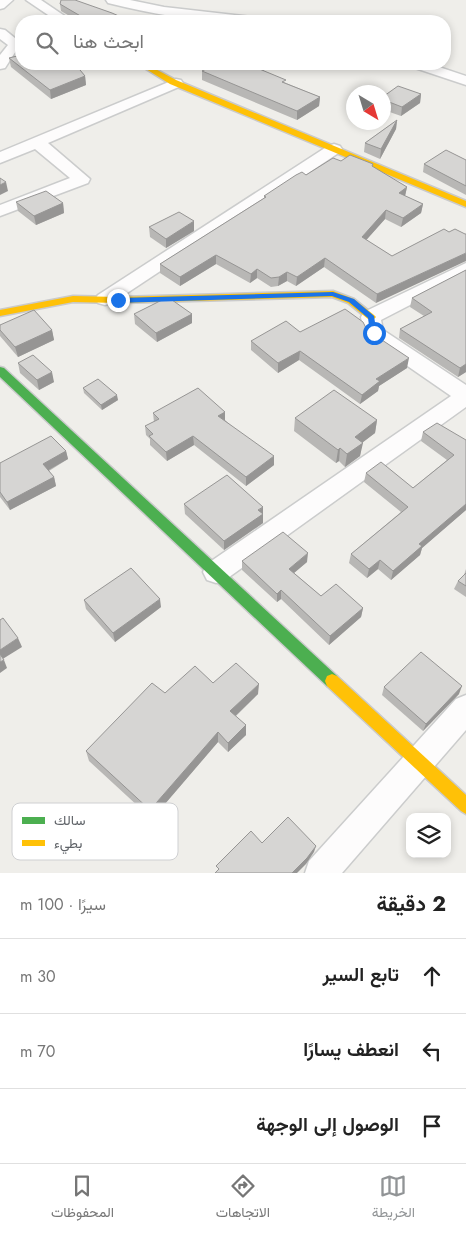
<!DOCTYPE html>
<html lang="ar">
<head>
<meta charset="utf-8">
<style>
  body { margin:0; font-family:Jost,Vazirmatn,sans-serif; background:#f6f6f6; color:#222; direction:rtl }
  .controls { position:absolute; right:15px; bottom:15px; display:grid; overflow:hidden; border-radius:10px; box-shadow:0 2px 8px #0003 }
  .controls button { width:45px; height:45px; display:grid; place-items:center; padding:0; border:0; border-bottom:1px solid #e0e0e0; background:#fff; color:#222; font:25px sans-serif }
  .compass { position:absolute; left:346px; top:85px; width:45px; height:45px; border-radius:50%; background:#fff; box-shadow:0 2px 8px #0003; rotate:142deg }
  .stop { position:absolute; width:15px; height:15px; margin:-11px; border:4px solid #1a73e8; border-radius:50%; background:#fff }
  .stop.end { background:#1a73e8; border-color:#fff; box-shadow:0 1px 5px #0008 }
  .list { margin:0; padding:0; list-style:none }
  h2 { display:flex; justify-content:space-between; align-items:center; height:65px; margin:0; padding:0 20px; font-size:21px }
  h2 small { font-size:16px; font-weight:400; color:#767676 }
  .list li { display:grid; grid-template-columns:32px 1fr auto; gap:15px; align-items:center; box-sizing:border-box; height:75px; padding:0 20px; border-top:1px solid #e0e0e0 }
  .list b { display:block; font-size:19px; white-space:nowrap }
  .list em { font-size:16px; font-style:normal; color:#767676 }
  .icon { flex:none; width:28px; height:28px; fill:none; stroke:currentColor; stroke-width:2; stroke-linecap:round; stroke-linejoin:round }
  .map { position:relative; flex:none; width:466px; height:873px; overflow:hidden; direction:ltr }
  .search { position:absolute; background:#fff; box-shadow:0 2px 8px #0003; left:15px; right:15px; top:15px; height:55px; display:flex; align-items:center; gap:12px; box-sizing:border-box; padding:0 18px; border-radius:20px; color:#767676; font-size:19px }
  .sheet { height:290px; background:#fff }
  nav { display:flex; justify-content:space-around; align-items:center; box-sizing:border-box; height:70px; border-top:1px solid #e0e0e0; background:#fff; font-size:14px; color:#767676 }
  nav a { display:grid; justify-items:center; gap:2px }
  nav .on { color:#919496 }
  .map>svg:first-child { display:block }
  .lines { fill:none; stroke-linecap:round; stroke-linejoin:round }
  .street-casing { stroke:#cbcccc; stroke-width:3 }
  .fast-casing { stroke:#cacacb; stroke-width:3 }
  .slow-casing { stroke:#cacacb; stroke-width:3 }
  .street { fill:#fdfcfc; fill-rule:evenodd }
  .fast { fill:#4caf50; fill-rule:evenodd }
  .slow { fill:#ffc107; fill-rule:evenodd }
  .wall { fill:#b8b7b5 }
  .shaded-wall { fill:#969594 }
  .building { fill:#d6d5d3; stroke:#969594 }
  .route { fill:#1a73e8 }
  .key { fill:#fff; stroke:#cfd0d2; stroke-width:1 }
  .key-label { font-size:14px; fill:#5f6368 }
</style>
</head>
<body>
<div class="map">
<svg width="466" height="873" viewBox="0 0 466 873">
  <rect width="100%" height="100%" fill="#efeeea"/>
  <g class="lines">
    <defs>
      <g id="street">
        <path d="M0,0H13L4,8L0,9Z"/>
        <path d="M26,0H41L72,21H57Z"/>
        <path d="M106,0H130L164,7L252,17L258,21C208,24 156,15 108,3Z"/>
        <path d="M0,29L5,30L21,43L5,68L0,69V55L8,45L0,39Z"/>
        <path d="M410,64H430L466,76V85L412,67Z"/>
        <path d="M176,79L181,80L183,83L181,86L48,143L90,179L88,183L0,216V205L70,178L35,149L0,163V152Z"/>
        <path d="M334,144L340,146L342,149L340,152L112,303L105,305L98,303L95,299L98,295L328,146Z"/>
        <path d="M466,263V276L381,320L383,330L466,385V407L225,580L216,583L207,580L203,572L207,564L451,396L367,338L364,333L361,317L364,312Z"/>
        <path d="M466,695V730L342,873H305L309,861L456,699Z"/>
      </g>
      <path id="fast" d="M0,367L4,368L337,676L339,681L337,686L332,688L327,686L0,377Z"/>
      <g id="slow">
        <path d="M138,64H146L176,80L466,201V207L170,84Z"/>
        <path d="M333,291L354,299L374,315L376,317L374,319H368L348,303L332,297L118,303L73,302L0,316V310L73,296L118,297Z"/>
        <path d="M332,674L337,676L466,795V814L461,811L327,686L325,681L327,676Z"/>
      </g>
    </defs>
    <use href="#street" class="street-casing"/>
    <use href="#fast" class="fast-casing"/>
    <use href="#slow" class="slow-casing"/>
    <use href="#street" class="street"/>
    <use href="#fast" class="fast"/>
    <use href="#slow" class="slow"/>
  </g>
  <g class="wall">
    <path d="M60,4L130,21H78L61,11Z"/>
    <path d="M9,58L85,76L86,85L51,99L11,67Z"/>
    <path d="M202,71H264L286,83L320,97L319,106L297,120L202,80Z"/>
    <path d="M421,94L420,103L401,116L384,110V96Z"/>
    <path d="M397,120L396,129L380,159L364,152L365,143Z"/>
    <path d="M466,160V195L423,172L424,164Z"/>
    <path d="M341,161L373,164L372,167L407,187L405,196L423,204L421,213L401,227L385,219L366,240L392,256L376,303L324,267L296,286L287,281L278,286L271,287L257,278L250,283L216,264L180,286L160,273V264L264,198V196L306,175Z"/>
    <path d="M16,202L63,203L64,213L36,225L18,211Z"/>
    <path d="M149,227L194,231L166,248L150,237Z"/>
    <path d="M466,270V372L458,377L399,338L400,329L424,316L410,307L412,298Z"/>
    <path d="M134,314H192V323L157,342L135,324Z"/>
    <path d="M0,325L52,330L54,340L18,357L0,336Z"/>
    <path d="M367,330L407,368L379,386L378,391L360,404L299,360L278,373L251,350V341L300,332Z"/>
    <path d="M18,363L54,382L39,390L20,373Z"/>
    <path d="M83,388L118,400L102,410L84,393Z"/>
    <path d="M225,412V420L274,465L246,486L194,445L167,461L150,445V439L146,435L145,426L154,422L153,413Z"/>
    <path d="M295,418L377,420L375,433L362,443L360,456L345,467L339,461L336,463L294,431Z"/>
    <path d="M423,432L466,440V510L422,548L420,555L391,580L378,569L367,578L349,563L351,554L401,512L364,482L366,473L413,488L447,460L421,441Z"/>
    <path d="M66,451L68,459L49,471L54,477L56,486L10,510L0,497V463Z"/>
    <path d="M184,504L263,507V523L224,550L185,514Z"/>
    <path d="M242,561L307,562L294,573L321,596L363,608L361,617L329,645L281,599L277,602L242,570Z"/>
    <path d="M466,569V597L454,589L458,581L464,575Z"/>
    <path d="M84,600L161,607L115,642L86,609Z"/>
    <path d="M213,683L258,694L236,716L246,735L228,752L218,742L152,819L89,761L86,751L165,693Z"/>
    <path d="M384,687L459,694L423,731L382,695Z"/>
  </g>
  <g class="shaded-wall">
    <path d="M264,64V73L257,68Z"/>
    <path d="M85,76L86,85L51,99L50,90Z"/>
    <path d="M421,94L420,103L401,116L402,107Z"/>
    <path d="M320,97L319,106L297,120V111Z"/>
    <path d="M397,120L396,129L380,159L381,149Z"/>
    <path d="M6,182L8,191L0,195V185Z"/>
    <path d="M407,187L405,196L399,193Z"/>
    <path d="M63,203L64,213L36,225L34,216Z"/>
    <path d="M423,204L421,213L401,227L403,218Z"/>
    <path d="M386,210L385,219L361,246L362,237Z"/>
    <path d="M194,221V231L166,248V239Z"/>
    <path d="M466,253V261L376,303L377,294Z"/>
    <path d="M216,255V264L180,286V277Z"/>
    <path d="M325,258L324,267L296,286L297,277Z"/>
    <path d="M257,269V278L250,283L251,274Z"/>
    <path d="M287,272V281L278,286L279,277Z"/>
    <path d="M192,314V323L157,342L156,333Z"/>
    <path d="M52,330L54,340L18,357L15,347Z"/>
    <path d="M300,351L299,360L278,373V363Z"/>
    <path d="M409,358L407,368L379,386L378,391L360,404L362,395L376,379Z"/>
    <path d="M466,364V372L458,377L460,368Z"/>
    <path d="M52,372L54,382L39,390L37,380Z"/>
    <path d="M117,395L118,400L102,410L101,405Z"/>
    <path d="M225,412V421L218,416Z"/>
    <path d="M377,420L375,433L359,445L363,443L360,456L345,467L347,454L355,437Z"/>
    <path d="M193,436L194,445L167,461L166,452Z"/>
    <path d="M340,448L339,461L336,463L338,450Z"/>
    <path d="M66,451L68,459L45,472L43,464Z"/>
    <path d="M274,456V465L246,486V477Z"/>
    <path d="M54,477L56,486L10,510L7,502Z"/>
    <path d="M466,504V510L422,548L420,555L391,580L393,571L419,544Z"/>
    <path d="M263,507V523L224,550V541Z"/>
    <path d="M308,553L307,562L288,578L289,569Z"/>
    <path d="M380,560L378,569L367,578L369,569Z"/>
    <path d="M281,590V599L277,602V594Z"/>
    <path d="M160,599L161,607L115,642L113,633Z"/>
    <path d="M363,608L361,617L329,645L330,636Z"/>
    <path d="M18,638L22,647L1,660L0,657V650Z"/>
    <path d="M4,660L7,668L0,673V662Z"/>
    <path d="M259,684L258,694L230,721V711Z"/>
    <path d="M462,686L459,694L423,731L426,724Z"/>
    <path d="M246,725V735L228,752V743Z"/>
    <path d="M218,732V742L152,819L150,810Z"/>
    <path d="M316,846L314,852L306,864L297,873H292Z"/>
  </g>
  <g class="building">
    <path d="M61,0H75L112,13L130,21H89L60,4Z"/>
    <path d="M21,55V64H75L85,76L50,90L9,58Z"/>
    <path d="M216,64H264L257,68L286,80L282,82L320,97L297,111L202,71Z"/>
    <path d="M398,86L421,94L402,107L384,100V96Z"/>
    <path d="M397,120L381,149L365,143Z"/>
    <path d="M446,150L466,160V186L424,164Z"/>
    <path d="M350,155L373,164L372,166L407,187L399,193L423,204L403,218L386,210L362,237L392,256L444,229L449,232L455,229L465,234H466V253L377,294L325,258L297,277L287,272L279,277L271,278L257,269L251,274L216,255L180,277L160,264L266,197L264,196L296,175L302,172L306,175L333,158L341,161Z"/>
    <path d="M0,178L6,182L0,185Z"/>
    <path d="M46,191L63,203L34,216L16,202Z"/>
    <path d="M179,212L194,221L166,239L149,227Z"/>
    <path d="M466,270V364L460,368L400,329L432,312L412,298Z"/>
    <path d="M164,299L172,300L192,314L156,333L134,314Z"/>
    <path d="M345,309L363,322L367,330L409,358L376,379L380,381L362,395L300,351L278,363L251,341L286,321L300,332Z"/>
    <path d="M34,310L52,330L15,347L0,330V325Z"/>
    <path d="M33,355L52,372L37,380L18,363Z"/>
    <path d="M98,379L117,395L101,405L83,388Z"/>
    <path d="M198,388L225,412L218,416L274,456L246,477L193,436L166,452L149,436L153,434L145,426L159,419L153,413Z"/>
    <path d="M334,390L377,420L355,437L363,443L347,454L340,448L338,450L295,418Z"/>
    <path d="M437,423L466,440V504L419,544L422,546L393,571L380,560L369,569L351,554L408,507L366,473L381,462L413,488L454,455L423,432Z"/>
    <path d="M51,436L66,451L43,464L54,477L7,502L0,492V463Z"/>
    <path d="M227,475L263,507L258,510L263,514L224,541L184,504Z"/>
    <path d="M283,532L308,553L289,569L321,596L336,584L363,608L330,636L281,590L277,594L242,561Z"/>
    <path d="M131,568L160,599L113,633L84,600Z"/>
    <path d="M466,573V586L458,581Z"/>
    <path d="M3,618L18,638L0,650V620Z"/>
    <path d="M421,652L462,686L426,724L384,687Z"/>
    <path d="M0,654L4,660L0,662Z"/>
    <path d="M236,663L259,684L230,711L246,725L228,743L218,732L150,810L86,751L152,683L165,693L195,666L213,683Z"/>
    <path d="M288,817L316,846L307,858L292,873H215L219,869L216,866L251,831L262,843Z"/>
  </g>
  <path class="route" d="M333,292L354,299L374,316L377,335L370,333L368,318L349,302L332,296L118,303L115,300L118,298Z"/>
  <rect x="12" y="803" width="166" height="57" rx="8" class="key"/>
  <rect x="22" y="817" width="23" height="7" fill="#4caf50"/>
  <rect x="22" y="840" width="23" height="6" fill="#ffc107"/>
  <g class="key-label">
    <text x="54" y="825">سالك</text>
    <text x="54" y="848">بطيء</text>
  </g>
</svg>
<div class="controls">
<button><svg class="icon" aria-label="layers" viewBox="0 0 24 24"><path d="M12 4l9 5-9 5-9-5zM3 14l9 5 9-5"/></svg></button>
</div>
<svg class="compass" viewBox="-18 -18 36 36"><path d="M0-13l5 13h-10z" fill="#e53935"/><path d="M0 13l5-13h-10z" fill="#767676"/></svg>
<div class="stop" style="left:374px;top:333px"></div>
<div class="stop end" style="left:118px;top:300px"></div>
<div class="search"><svg class="icon" aria-label="search" viewBox="0 0 24 24"><circle cx="10" cy="10" r="6"/><path d="M15 15l6 6"/></svg>ابحث هنا</div>
</div>
<section class="sheet">
<h2>2 دقيقة<small>سيرًا · 100 m</small></h2>
<ul class="list">
<li><svg class="icon" aria-label="ahead" viewBox="0 0 24 24"><path d="M12 20V5M6 11l6-6 6 6"/></svg><div><b>تابع السير</b></div><em>30 m</em></li>
<li><svg class="icon" aria-label="left" viewBox="0 0 24 24"><path d="M17 20v-9H6M10 6l-5 5 5 5"/></svg><div><b>انعطف يسارًا</b></div><em>70 m</em></li>
<li><svg class="icon" aria-label="arrive" viewBox="0 0 24 24"><path d="M6 21V4h12l-3 4 3 4H6"/></svg><div><b>الوصول إلى الوجهة</b></div></li>
</ul>
</section>
<nav>
<a class="on"><svg class="icon" aria-label="map" viewBox="0 0 24 24"><path d="M3 6l6-2 6 2 6-2v14l-6 2-6-2-6 2zM9 4v14M15 6v14"/></svg>الخريطة</a>
<a><svg class="icon" aria-label="directions" viewBox="0 0 24 24"><path d="M12 3l9 9-9 9-9-9zM9 14v-3h6M13 9l2 2-2 2"/></svg>الاتجاهات</a>
<a><svg class="icon" aria-label="saved" viewBox="0 0 24 24"><path d="M7 4h10v16l-5-4-5 4z"/></svg>المحفوظات</a>
</nav>
</body>
</html>
